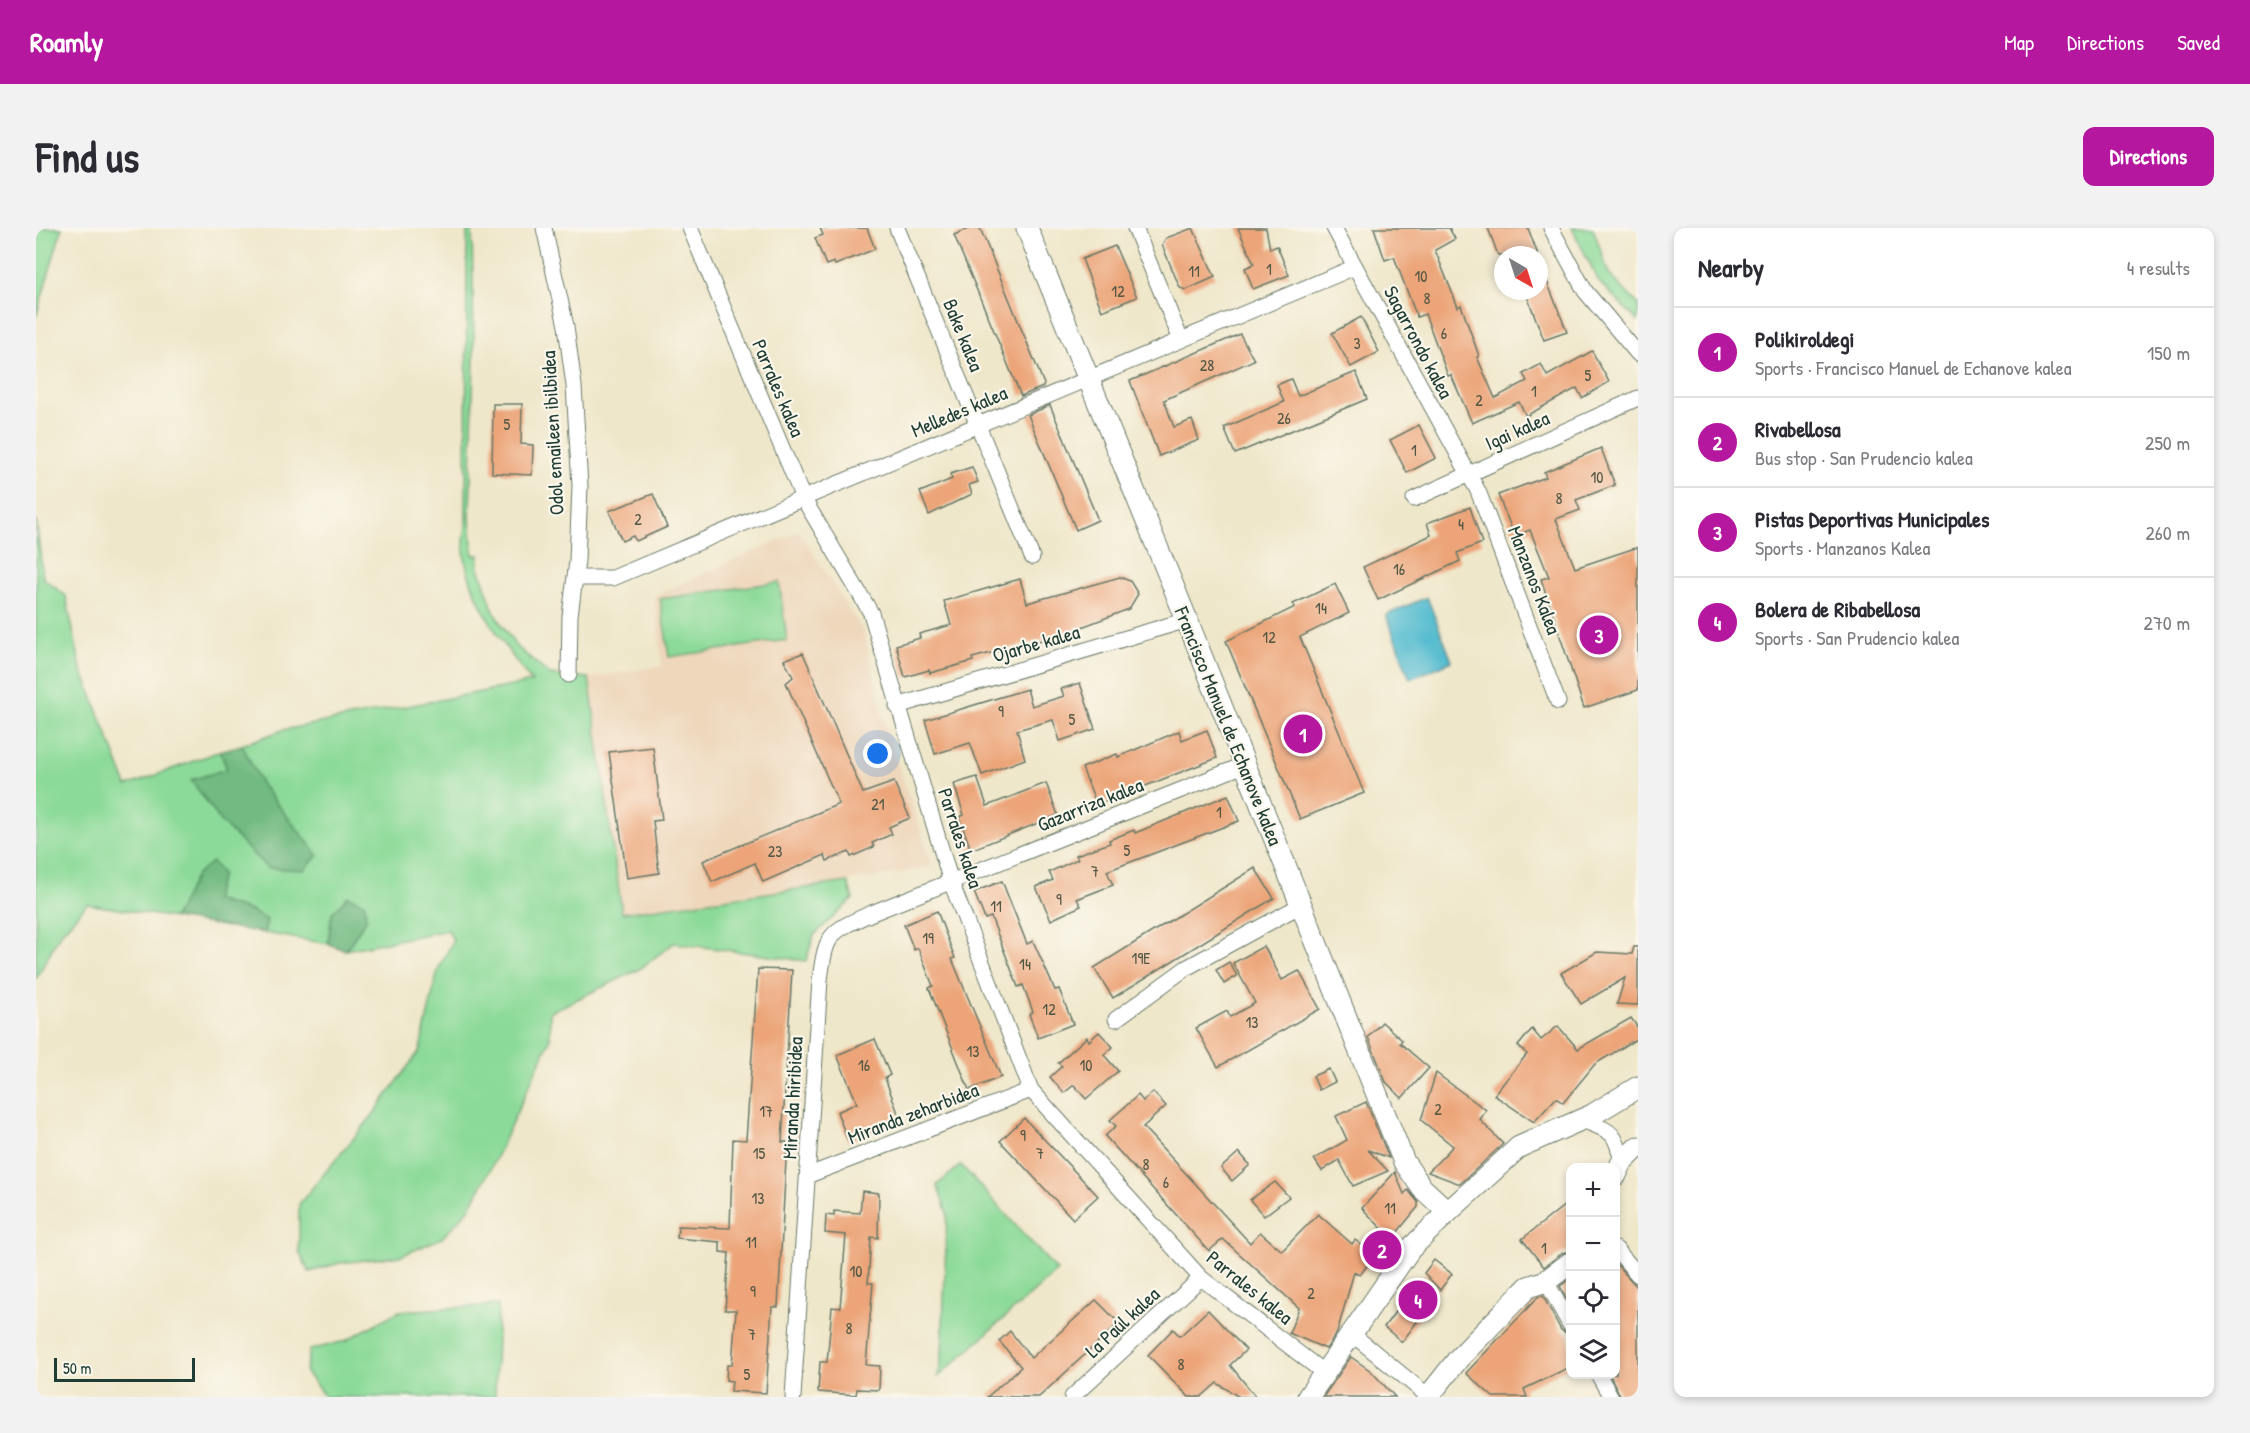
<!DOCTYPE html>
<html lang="en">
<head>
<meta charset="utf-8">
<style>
  body { margin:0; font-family:"Patrick Hand",sans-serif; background:#f2f2f3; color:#2b2b33 }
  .controls { position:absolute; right:18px; bottom:18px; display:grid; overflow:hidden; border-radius:12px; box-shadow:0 3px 9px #0003 }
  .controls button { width:54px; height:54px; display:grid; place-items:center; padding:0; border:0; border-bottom:2px solid #e1e1e2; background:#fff; color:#2b2b33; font:30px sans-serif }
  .compass { position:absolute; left:1458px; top:18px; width:54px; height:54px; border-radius:50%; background:#fff; box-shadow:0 3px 9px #0003; rotate:141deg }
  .scale { position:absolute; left:18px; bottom:15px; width:141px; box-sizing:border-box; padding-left:6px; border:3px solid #1f3d34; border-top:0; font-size:16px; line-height:21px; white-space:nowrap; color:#1f3d34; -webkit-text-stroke:4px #fbf7ec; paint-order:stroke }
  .you { position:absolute; left:842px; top:526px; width:21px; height:21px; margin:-15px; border:4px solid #fff; border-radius:50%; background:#1a73e8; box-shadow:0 0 0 9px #1a73e833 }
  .badge { display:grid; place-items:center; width:39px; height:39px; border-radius:50%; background:#b5179e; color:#fff; font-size:20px; font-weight:700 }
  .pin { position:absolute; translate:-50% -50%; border:3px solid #fff; box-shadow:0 2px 6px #0006 }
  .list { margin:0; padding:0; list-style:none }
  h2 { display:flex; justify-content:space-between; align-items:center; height:78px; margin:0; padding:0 24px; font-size:26px }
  h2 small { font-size:20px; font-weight:400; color:#7c7c81 }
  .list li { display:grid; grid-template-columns:39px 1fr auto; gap:18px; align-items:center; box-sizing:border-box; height:90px; padding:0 24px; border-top:2px solid #e1e1e2 }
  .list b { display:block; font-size:22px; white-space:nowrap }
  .list p { margin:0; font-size:20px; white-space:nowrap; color:#7c7c81 }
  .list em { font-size:20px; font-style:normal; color:#7c7c81 }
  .icon { flex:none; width:33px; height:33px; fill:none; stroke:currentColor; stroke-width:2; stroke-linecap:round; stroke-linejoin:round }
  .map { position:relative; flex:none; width:1602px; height:1169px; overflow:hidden; border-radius:12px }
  header { display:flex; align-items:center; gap:36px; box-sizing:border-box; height:84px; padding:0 30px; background:#b5179e; color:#fff }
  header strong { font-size:28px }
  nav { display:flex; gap:33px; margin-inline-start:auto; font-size:21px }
  .intro { display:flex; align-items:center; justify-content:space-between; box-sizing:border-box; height:144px; padding:0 36px }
  h1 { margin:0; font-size:42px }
  .button { padding:15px 27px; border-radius:12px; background:#b5179e; color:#fff; font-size:21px; font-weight:700 }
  main { display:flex; gap:36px; padding:0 36px }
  aside { flex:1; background:#fff; border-radius:12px; box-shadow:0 3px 9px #0003 }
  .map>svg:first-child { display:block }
  .built { fill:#eed7bb }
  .green { fill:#8cda99; stroke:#568c66; stroke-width:1.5 }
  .forest { fill:#71ba81; stroke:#487c5a; stroke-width:1.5 }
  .water { fill:#52bbcf; stroke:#387c82; stroke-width:1.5 }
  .building { fill:#eca478 }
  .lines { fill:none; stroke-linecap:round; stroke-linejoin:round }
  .street-casing { stroke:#687868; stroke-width:17 }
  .secondary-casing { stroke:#687868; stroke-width:23 }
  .street { stroke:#fff; stroke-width:15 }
  .secondary { stroke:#fff; stroke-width:21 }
  .labels { text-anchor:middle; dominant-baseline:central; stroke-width:4.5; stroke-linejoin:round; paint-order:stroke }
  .number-label { font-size:16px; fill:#525745 }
  .street-label { font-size:20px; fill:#1f3d34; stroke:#fbf7ec }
</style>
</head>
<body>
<header>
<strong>Roamly</strong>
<nav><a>Map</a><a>Directions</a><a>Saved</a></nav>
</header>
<div class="intro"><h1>Find us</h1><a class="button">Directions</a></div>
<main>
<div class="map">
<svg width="1602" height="1169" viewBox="0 0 1602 1169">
  <rect width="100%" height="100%" fill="#fbf7ec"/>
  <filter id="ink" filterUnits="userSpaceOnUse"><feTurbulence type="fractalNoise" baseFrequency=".0167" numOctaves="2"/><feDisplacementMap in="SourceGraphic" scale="12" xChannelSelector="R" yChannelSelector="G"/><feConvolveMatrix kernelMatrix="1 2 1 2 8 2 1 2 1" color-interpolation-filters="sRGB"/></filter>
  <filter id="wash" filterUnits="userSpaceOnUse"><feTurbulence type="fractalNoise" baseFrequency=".008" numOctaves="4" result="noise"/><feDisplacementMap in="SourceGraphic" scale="24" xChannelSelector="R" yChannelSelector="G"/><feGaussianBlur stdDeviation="1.35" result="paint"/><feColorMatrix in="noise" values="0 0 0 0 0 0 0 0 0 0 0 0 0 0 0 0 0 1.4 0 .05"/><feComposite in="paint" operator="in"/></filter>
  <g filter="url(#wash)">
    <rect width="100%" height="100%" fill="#efe7ca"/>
    <path class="built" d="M763,303L828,405L850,501L897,638L849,648L586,685L553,450L626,438L618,368Z"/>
    <g class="green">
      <path d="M0,0H26L0,89Z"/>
      <path d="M431,0H436L438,124L434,290L437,327H443L442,337L458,384L479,417L514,447L553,450L586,685L812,654L817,671L778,707L770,733L638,715L602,742L514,784V812L457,936L433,981L406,1010L365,1028L304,1035L273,1044L263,1024V976L337,887L384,822L402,742L417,713L412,702L310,722L330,691L296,685L292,716L228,705L230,692L212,682L178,672L161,646L138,690L51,676L24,706L0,751V292L7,350L30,368L44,437L91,558L184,523L191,541L156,553L186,595L281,627L226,557L206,517L247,502L496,454C467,418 417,348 430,300Z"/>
      <path d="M1536,0H1557L1573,46L1602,76V93L1563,54Z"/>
      <path d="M743,354L751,412L633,429L624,371Z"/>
      <path d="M925,937L1021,1043L902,1149L906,1128L911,985L901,957Z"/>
      <path d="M462,1077L459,1169H289L269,1143L274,1122L309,1113L363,1083Z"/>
    </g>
    <g class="forest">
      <path d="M206,517L226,557L282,627L268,642L231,640L186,595L155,552L191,541L184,523Z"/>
      <path d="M176,634L186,646L178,672L212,682L231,692L228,705L138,690L161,646Z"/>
      <path d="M312,668L329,676L330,691L310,722L292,716L296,685Z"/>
    </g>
    <path class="water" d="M1391,369L1416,433L1374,451L1350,387Z"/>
    <g id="blocks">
      <g class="building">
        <path d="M784,0H831L839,21L799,37L798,34L790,37L779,10L787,7Z"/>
        <path d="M934,0H944L1008,156L1007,159L985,168L918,7Z"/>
        <path d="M1157,0L1179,49L1150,62L1144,60L1126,17L1130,10Z"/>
        <path d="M1202,0H1230L1234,21L1241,18L1253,47L1217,61L1209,40L1218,36Z"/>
        <path d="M1338,0H1413L1419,11L1399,22L1422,79L1425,77L1443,128L1441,129L1459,170L1491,153L1487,146L1505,136L1511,148L1556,123L1573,154L1546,170L1541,160L1490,188L1483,174L1436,195L1415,147L1412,148L1389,86L1381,89L1358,29L1349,32Z"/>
        <path d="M1452,0H1492L1502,27H1462Z"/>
        <path d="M1079,18L1101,69L1066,83L1046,31Z"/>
        <path d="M1503,33L1531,104L1508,112L1489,63H1503Z"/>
        <path d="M1325,89L1343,124L1315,139L1296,105Z"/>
        <path d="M1204,106L1218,132L1128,172L1138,199L1156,192L1163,212L1123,228L1094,153Z"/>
        <path d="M1320,144L1331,171L1199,226L1188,200L1248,174L1241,157L1255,151L1262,168Z"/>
        <path d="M457,176H486L485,216L497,217L496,247L456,245Z"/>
        <path d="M1014,177L1062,292L1040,302L992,187Z"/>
        <path d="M1383,197L1400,230L1371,245L1354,212Z"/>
        <path d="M1565,220L1579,257L1540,272L1544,282L1520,291L1539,340L1602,319V462L1548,480L1505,351L1513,349L1494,302L1481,307L1479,303L1477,304L1462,267L1510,249L1508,244Z"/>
        <path d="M936,239L942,254L933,257L936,266L893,287L884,264L916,251L914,246Z"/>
        <path d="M617,266L631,299L600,313L597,308L586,313L573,283Z"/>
        <path d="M1434,279L1446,315L1421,325L1424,333L1342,372L1327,339L1395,307L1391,295Z"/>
        <path d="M1084,349L1094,353L1102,366L1093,381L1025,407L936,430L937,433L894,445L893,442L869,449L860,417L884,410L883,406L915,397L908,373L984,351L991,375Z"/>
        <path d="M1299,356L1313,385L1264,409L1328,565L1264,591L1190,413L1259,379L1257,376Z"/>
        <path d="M767,425L827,565L858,554L874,590L853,599L856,606L836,615L838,619L815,629L813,624L791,633L789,627L727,654L719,635L676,654L667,633L803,576L750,455L757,449L748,432Z"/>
        <path d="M1044,455L1059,501L1024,513L1017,492L981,502L989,531L946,547L934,515L899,526L889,492L991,461L996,478L1028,468L1025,461Z"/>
        <path d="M1171,502L1181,530L1061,577L1046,540L1081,526L1082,529L1143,503L1146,512Z"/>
        <path d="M617,519L626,592L617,593L623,645L591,650L573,524Z"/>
        <path d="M941,549L951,578L1010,555L1022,587L935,622L923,589L928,587L918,556Z"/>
        <path d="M1192,567L1203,593L1071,643L1077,657L1041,671L1045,678L1015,692L1000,659L1017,652L1013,644L1042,631L1040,627L1074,615L1073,612L1098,602L1099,605Z"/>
        <path d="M1219,640L1238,670L1077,770L1058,740Z"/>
        <path d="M966,653L991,716L997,713L1019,762L1023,761L1037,796L1002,810L993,786L997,784L987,757L982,759L955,689L949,691L938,664Z"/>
        <path d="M901,683L919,730L916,731L965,849L933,862L893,760L897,758L882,720L878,722L868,697Z"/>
        <path d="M1228,718L1246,752L1263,743L1284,781L1182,839L1160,800L1191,783L1194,789L1219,775L1197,735Z"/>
        <path d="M1598,719H1602V777L1581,776L1589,750L1545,776L1525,745L1561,724L1596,726Z"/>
        <path d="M1193,734L1201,748L1188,756L1180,742Z"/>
        <path d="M722,741L756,742L746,914H751L742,1079H736L730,1165L695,1163L696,1153L690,1152L691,1137H696L700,1082H689L693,1025L684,1024V1014L641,1010L642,998L694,1000L697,911L710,912Z"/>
        <path d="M1595,790L1602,800V810L1559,836L1527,875L1520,870L1498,894L1458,867L1491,826L1482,818L1496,801L1505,812L1522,798L1542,821Z"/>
        <path d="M1346,794L1366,812L1364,815L1393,840L1366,870L1350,854L1332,809Z"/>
        <path d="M1063,804L1077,819L1068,827L1082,843L1050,871L1038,857L1028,865L1014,849L1026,838L1022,835L1051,809L1053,813Z"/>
        <path d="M839,811L854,847L849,850L865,893L812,913L801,884L821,875L801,827Z"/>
        <path d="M1293,841L1299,854L1283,862L1277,848Z"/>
        <path d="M1400,845L1450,882L1444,892L1467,916L1424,956L1392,944L1417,918L1385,892Z"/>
        <path d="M1117,864L1130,878L1107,899L1214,1015L1224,1004L1246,1023L1282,986L1316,1016L1319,1012L1339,1027L1324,1047L1318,1044L1301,1105L1290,1121L1253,1105L1263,1080L1187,1011L1173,1023L1069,908L1080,898L1074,892L1102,867L1107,873Z"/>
        <path d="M1330,874L1353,930L1332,922L1352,943L1317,958L1303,932L1286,943L1278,931L1311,912L1300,888Z"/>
        <path d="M988,890L1062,968L1037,991L964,913Z"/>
        <path d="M1203,924L1214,937L1196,953L1185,940Z"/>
        <path d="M1359,944L1368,966L1372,962L1382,974V979L1359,1007H1352L1326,980Z"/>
        <path d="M1239,954L1253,969L1228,988L1214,972Z"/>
        <path d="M826,963L843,965L842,1010L835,1009L832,1055H837L830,1137L844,1138L843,1162L821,1161L820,1167L782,1164L784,1134H791L796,1079L804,1080L810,1007L789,1005L790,987L798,988V983L824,985Z"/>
        <path d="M1534,973V1023L1526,1025L1508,1039L1486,1011Z"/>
        <path d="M1398,1032L1416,1046L1404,1062L1388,1045Z"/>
        <path d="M1580,1036L1602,1060V1169H1585L1573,1146H1580Z"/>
        <path d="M1534,1051V1078L1524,1058Z"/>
        <path d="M1379,1057L1398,1071L1366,1114L1348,1099Z"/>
        <path d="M1507,1068L1525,1102L1534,1107V1139L1488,1161L1491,1169H1457L1430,1145L1502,1069Z"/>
        <path d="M1060,1072L1083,1095L1003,1169H951L985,1139L963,1113L974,1103L995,1130Z"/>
        <path d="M1172,1082L1210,1122L1194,1137L1220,1169H1203L1181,1155L1165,1169H1153L1112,1127L1137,1101L1144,1108Z"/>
        <path d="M1315,1129L1335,1143L1359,1169H1287Z"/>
      </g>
    </g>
  </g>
  <g filter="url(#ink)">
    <use href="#blocks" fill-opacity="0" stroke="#687868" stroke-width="1.5"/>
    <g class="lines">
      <defs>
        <g id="street">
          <path d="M508,0L530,98L538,158L544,258L541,333L534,388L533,447"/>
          <path d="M654,0L767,270L835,385L915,654L995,862L1165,1050L1287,1144"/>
          <path d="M861,0L996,329"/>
          <path d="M1099,0L1145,112"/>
          <path d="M1298,0L1442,263L1522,474"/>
          <path d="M1515,0L1549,63L1602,126"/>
          <path d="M1378,271L1602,170"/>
          <path d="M539,350H577L1319,39"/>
          <path d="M861,478L1151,392"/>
          <path d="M1080,791L1150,740L1265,677"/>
          <path d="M1546,892C1575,904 1579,901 1586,934"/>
          <path d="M773,947L995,862"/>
          <path d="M1580,1021L1602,1047"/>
          <path d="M1510,1053L1534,1097"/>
          <path d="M1316,1106L1392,1168"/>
          <path d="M1562,1146L1575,1169"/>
          <path d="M757,1169L784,752C790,705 793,704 836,685L1208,537"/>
          <path d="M1036,1169L1165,1050"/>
        </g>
        <g id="secondary">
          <path d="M991,0L1151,392L1368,934L1386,960L1412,984"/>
          <path d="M1580,947L1586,934L1602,919"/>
          <path d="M1272,1169L1374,1021L1412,984L1483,919L1556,887L1602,859"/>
          <path d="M1392,1169L1423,1130L1492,1059L1510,1053L1534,1035"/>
        </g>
      </defs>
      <use href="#street" class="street-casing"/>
      <use href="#secondary" class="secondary-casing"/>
      <use href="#street" class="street"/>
      <use href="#secondary" class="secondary"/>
    </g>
  </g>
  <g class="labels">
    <g class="number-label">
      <text x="1233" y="41">1</text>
      <text x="1158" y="43">11</text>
      <text x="1385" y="48">10</text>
      <text x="1082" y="63">12</text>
      <text x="1391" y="70">8</text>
      <text x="1408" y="105">6</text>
      <text x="1321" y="115">3</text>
      <text x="1171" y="137">28</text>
      <text x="1552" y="147">5</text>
      <text x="1498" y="163">1</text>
      <text x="1443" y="172">2</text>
      <text x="1248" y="190">26</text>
      <text x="471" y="196">5</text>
      <text x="1378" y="222">1</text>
      <text x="1561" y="249">10</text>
      <text x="1523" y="270">8</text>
      <text x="602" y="291">2</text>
      <text x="1425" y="296">4</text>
      <text x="1363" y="341">16</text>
      <text x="1285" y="380">14</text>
      <text x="1233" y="409">12</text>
      <text x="965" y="483">9</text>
      <text x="1036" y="491">5</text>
      <text x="842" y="576">21</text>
      <text x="1183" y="584">1</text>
      <text x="1091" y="622">5</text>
      <text x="739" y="623">23</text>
      <text x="1059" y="643">7</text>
      <text x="1023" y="671">9</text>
      <text x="960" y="678">11</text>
      <text x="892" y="710">19</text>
      <text x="1105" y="730">19E</text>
      <text x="989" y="736">14</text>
      <text x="1013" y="781">12</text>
      <text x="1216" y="794">13</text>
      <text x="937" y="823">13</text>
      <text x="828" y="837">16</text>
      <text x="1050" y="837">10</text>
      <text x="1402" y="881">2</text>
      <text x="730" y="883">17</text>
      <text x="987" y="907">9</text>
      <text x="723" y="925">15</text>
      <text x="1004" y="925">7</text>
      <text x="1110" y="936">8</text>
      <text x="1130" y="954">6</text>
      <text x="722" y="970">13</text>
      <text x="1354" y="980">11</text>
      <text x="715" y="1014">11</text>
      <text x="1508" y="1020">1</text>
      <text x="820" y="1043">10</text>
      <text x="717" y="1063">9</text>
      <text x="1275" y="1065">2</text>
      <text x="813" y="1100">8</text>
      <text x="716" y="1106">7</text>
      <text x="1145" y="1136">8</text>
      <text x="711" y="1146">5</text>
    </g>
    <g class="street-label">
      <text transform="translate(928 107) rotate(68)">Bake kalea</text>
      <text transform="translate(1383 114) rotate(62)">Sagarrondo kalea</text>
      <text transform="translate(743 160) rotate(67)">Parrales kalea</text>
      <text transform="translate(923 183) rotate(-23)">Melledes kalea</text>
      <text transform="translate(1481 202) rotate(-24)">Igai kalea</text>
      <text transform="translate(516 205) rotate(-93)">Odol emaileen ibilbidea</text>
      <text transform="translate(1499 352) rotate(69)">Manzanos Kalea</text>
      <text transform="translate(1000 415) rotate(-16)">Ojarbe kalea</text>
      <text transform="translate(1193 498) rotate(68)">Francisco Manuel de Echanove kalea</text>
      <text transform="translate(1054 576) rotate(-22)">Gazarriza kalea</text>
      <text transform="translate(925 610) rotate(72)">Parrales kalea</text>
      <text transform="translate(756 870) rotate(-87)">Miranda hiribidea</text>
      <text transform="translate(877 885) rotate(-21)">Miranda zeharbidea</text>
      <text transform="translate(1214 1059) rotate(39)">Parrales kalea</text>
      <text transform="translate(1086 1094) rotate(-43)">La Paúl kalea</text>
    </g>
  </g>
</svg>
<div class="controls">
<button>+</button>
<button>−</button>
<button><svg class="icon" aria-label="locate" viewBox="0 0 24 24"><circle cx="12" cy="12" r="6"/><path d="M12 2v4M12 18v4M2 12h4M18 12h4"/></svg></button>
<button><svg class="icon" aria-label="layers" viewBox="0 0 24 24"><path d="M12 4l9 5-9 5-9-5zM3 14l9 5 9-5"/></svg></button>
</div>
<svg class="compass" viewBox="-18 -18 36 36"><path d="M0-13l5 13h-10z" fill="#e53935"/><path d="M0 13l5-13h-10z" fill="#7c7c81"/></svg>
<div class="scale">50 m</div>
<div class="you"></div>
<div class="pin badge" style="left:1267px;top:506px">1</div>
<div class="pin badge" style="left:1346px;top:1022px">2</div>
<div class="pin badge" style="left:1563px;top:407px">3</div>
<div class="pin badge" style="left:1382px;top:1072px">4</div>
</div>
<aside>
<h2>Nearby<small>4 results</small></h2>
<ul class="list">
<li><span class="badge">1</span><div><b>Polikiroldegi</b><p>Sports · Francisco Manuel de Echanove kalea</p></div><em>150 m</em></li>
<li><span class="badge">2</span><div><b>Rivabellosa</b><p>Bus stop · San Prudencio kalea</p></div><em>250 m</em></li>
<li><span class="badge">3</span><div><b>Pistas Deportivas Municipales</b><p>Sports · Manzanos Kalea</p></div><em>260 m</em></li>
<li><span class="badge">4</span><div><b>Bolera de Ribabellosa</b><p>Sports · San Prudencio kalea</p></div><em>270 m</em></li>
</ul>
</aside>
</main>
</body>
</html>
